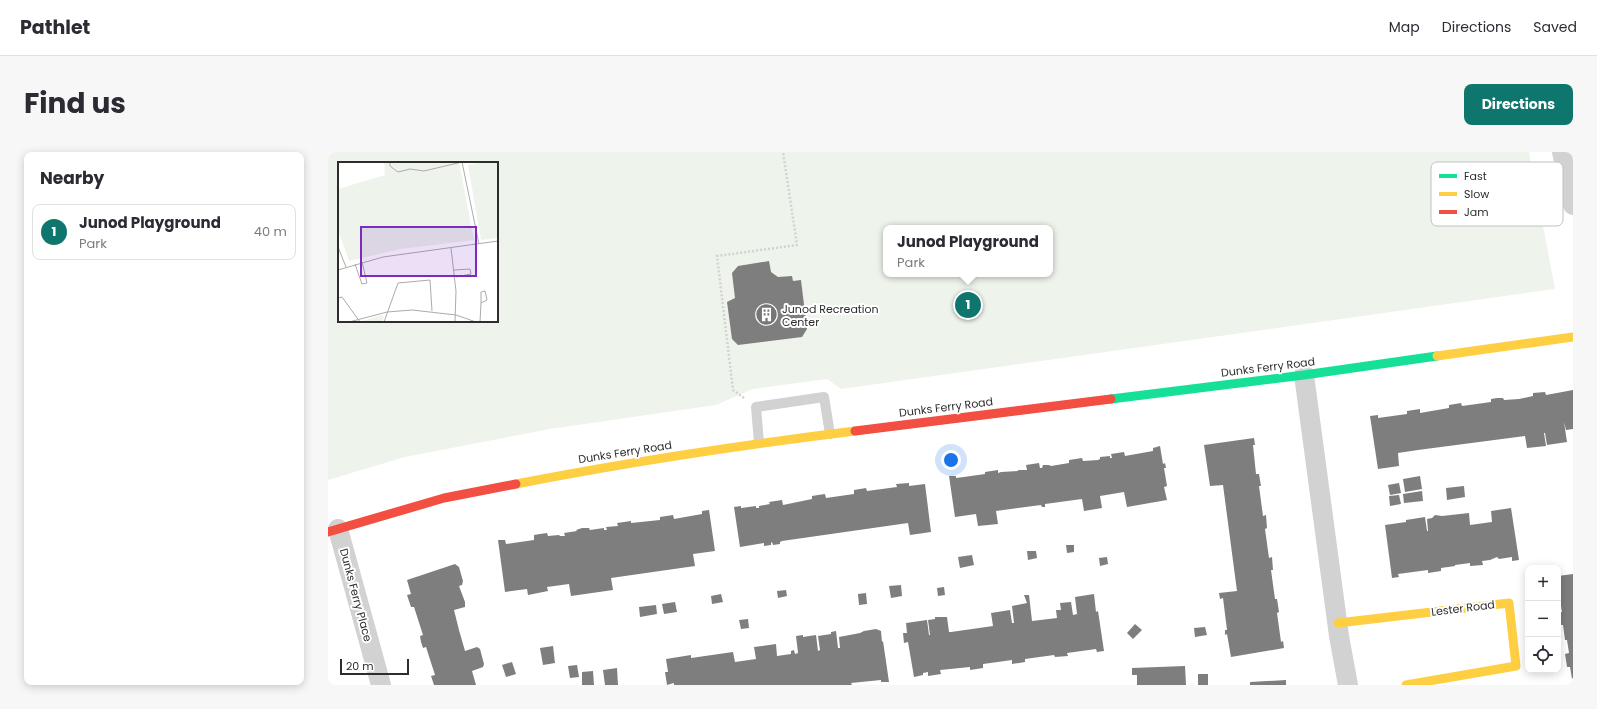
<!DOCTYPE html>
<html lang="en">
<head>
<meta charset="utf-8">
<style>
  body { margin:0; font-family:Poppins,sans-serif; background:#f7f7f7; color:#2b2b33 }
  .controls { position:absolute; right:12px; bottom:12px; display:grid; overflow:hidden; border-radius:8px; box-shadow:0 2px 10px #0003 }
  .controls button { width:36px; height:36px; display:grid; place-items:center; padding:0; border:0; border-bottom:1px solid #e1e1e2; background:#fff; color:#2b2b33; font:20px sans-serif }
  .scale { position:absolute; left:12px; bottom:10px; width:69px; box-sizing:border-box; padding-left:4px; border:2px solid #2d2d2d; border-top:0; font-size:11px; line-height:14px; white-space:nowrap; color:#2d2d2d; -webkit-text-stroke:3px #fff; paint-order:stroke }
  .you { position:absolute; left:623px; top:308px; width:14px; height:14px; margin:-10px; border:3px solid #fff; border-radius:50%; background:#1a73e8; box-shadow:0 0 0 6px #1a73e833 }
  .badge { display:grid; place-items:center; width:26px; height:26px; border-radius:50%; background:#0f766e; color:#fff; font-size:13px; font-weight:700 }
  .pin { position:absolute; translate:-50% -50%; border:2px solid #fff; box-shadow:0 1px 4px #0006 }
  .popup { position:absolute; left:555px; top:73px; width:170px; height:52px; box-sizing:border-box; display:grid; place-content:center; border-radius:8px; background:#fff; filter:drop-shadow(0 1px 3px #0005); font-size:13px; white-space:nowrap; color:#7c7c81 }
  .popup b { font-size:15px; color:#2b2b33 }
  .popup::after { content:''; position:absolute; left:50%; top:100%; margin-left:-8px; border:8px solid transparent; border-top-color:#fff }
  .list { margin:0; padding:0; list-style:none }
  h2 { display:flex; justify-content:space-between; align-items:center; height:52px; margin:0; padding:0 16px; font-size:17px }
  h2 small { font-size:13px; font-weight:400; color:#7c7c81 }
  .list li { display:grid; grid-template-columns:26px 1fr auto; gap:12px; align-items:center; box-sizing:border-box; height:56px; margin:0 8px 8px; padding:0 8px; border:1px solid #e1e1e2; border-radius:8px }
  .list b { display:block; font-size:15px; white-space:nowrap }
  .list p { margin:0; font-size:13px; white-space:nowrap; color:#7c7c81 }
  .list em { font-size:13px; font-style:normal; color:#7c7c81 }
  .icon { flex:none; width:22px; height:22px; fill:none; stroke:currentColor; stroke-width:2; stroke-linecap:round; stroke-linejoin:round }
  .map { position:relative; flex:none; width:1245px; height:533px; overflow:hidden; border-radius:8px }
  header { display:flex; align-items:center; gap:24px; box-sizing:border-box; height:56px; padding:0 20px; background:#fff; border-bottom:1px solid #e1e1e2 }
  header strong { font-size:19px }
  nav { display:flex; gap:22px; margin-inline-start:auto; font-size:14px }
  .intro { display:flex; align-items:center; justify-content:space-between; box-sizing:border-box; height:96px; padding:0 24px }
  h1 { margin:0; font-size:28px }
  .button { padding:10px 18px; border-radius:8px; background:#0f766e; color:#fff; font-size:14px; font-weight:700 }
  main { display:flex; gap:24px; padding:0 24px }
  aside { flex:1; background:#fff; border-radius:8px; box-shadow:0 2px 10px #0003 }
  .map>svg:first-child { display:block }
  .park { fill:#eef4eb; fill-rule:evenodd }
  .building { fill:#7e7e7e }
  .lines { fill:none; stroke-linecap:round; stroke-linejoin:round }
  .path { stroke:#d2d2d2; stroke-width:2.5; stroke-dasharray:2 2; stroke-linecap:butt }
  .lane { stroke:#d2d2d2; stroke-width:10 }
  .street { stroke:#d2d2d2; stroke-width:20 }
  .fast { stroke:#16e098; stroke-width:9 }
  .slow { stroke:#ffcf43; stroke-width:9 }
  .jam { stroke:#f24e42; stroke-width:9 }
  .labels { text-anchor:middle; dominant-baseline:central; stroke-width:4; stroke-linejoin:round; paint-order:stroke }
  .poi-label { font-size:11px; fill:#2d2d2d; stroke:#fff; text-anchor:start }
  .street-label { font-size:11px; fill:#2d2d2d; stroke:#fff }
  .inset-road { fill:none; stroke:#ababab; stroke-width:1 }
  .view { fill:#7b2cbf; fill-opacity:0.15; stroke:#7b2cbf; stroke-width:2 }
  .inset-edge { fill:none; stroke:#2d2d2d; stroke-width:2 }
  .key { fill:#fff; stroke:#c0c0c0; stroke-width:1 }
  .key-label { font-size:11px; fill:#2d2d2d }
</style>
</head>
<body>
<header>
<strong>Pathlet</strong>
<nav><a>Map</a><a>Directions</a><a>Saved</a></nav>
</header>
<div class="intro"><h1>Find us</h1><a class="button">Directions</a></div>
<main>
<aside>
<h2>Nearby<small></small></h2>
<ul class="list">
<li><span class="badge">1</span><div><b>Junod Playground</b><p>Park</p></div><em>40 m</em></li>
</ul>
</aside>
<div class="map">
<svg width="1245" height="533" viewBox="0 0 1245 533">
  <rect width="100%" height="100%" fill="#fff"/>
  <path class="park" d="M0,0H1201L1227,137L513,237L499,227L425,237L388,253L222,277L77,305L0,328ZM11,11H169V169H11ZM558,76H722V122H558Z"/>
  <g class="building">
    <path d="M441,109L443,120L450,125L464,124L465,129L473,128L479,177L474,185L410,193L404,187L399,150L407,146L404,121L410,114Z"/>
    <path d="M1245,238V277L1238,278L1236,270L1239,290L1219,293L1217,281H1216L1218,294L1199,296L1197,284L1090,298L1070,301L1071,314L1050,317L1042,264L1050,263V266L1079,262V259L1092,257V261L1121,256V253L1133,251L1134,254L1163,250V247L1169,246H1175L1176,248L1191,247L1205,244V241L1217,240L1218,243Z"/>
    <path d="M926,286L927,293H925L928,322H931L933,334H931L935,364L938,363L939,376L937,377L941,406L944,405L945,418H943L947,447H949L951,460L949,461L953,490L955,489L956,496L903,505L899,482L897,483V478H899L895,446L892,447L891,441L909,439L895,333L882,334L876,293Z"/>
    <path d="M832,294L835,312L837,311L838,316H836L839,334L836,335L839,348L799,355L796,340L772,344L774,356L756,359L754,347L717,352V355H714L713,353L668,359L670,372L650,374L648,362L627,365L621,324H628V326L643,324L657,322V320L670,318V321L673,320L690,319V318H699L698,313L711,311L712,316H714L715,313H721L723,314L741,311V308L754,306L755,309L770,308L772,307V305L782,304V306H784L783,302L796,300L797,304L825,299V296Z"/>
    <path d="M1092,324L1094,337L1077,340L1075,327Z"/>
    <path d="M581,331V334L597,332L603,380L582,383L580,371L454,389L452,390V392L445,393L444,390L443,391V393L436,394V391L412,395L406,355L413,354V356L428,354V356H431V354L442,352L441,350L454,348L455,353L484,347V344L490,343L497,342L498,346L526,342V338L538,336L539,339L569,335L568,332Z"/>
    <path d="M1071,331L1073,341L1062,343L1060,333Z"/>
    <path d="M1136,334L1137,345L1119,348L1118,336Z"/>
    <path d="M1094,339L1095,349L1076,351L1075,342Z"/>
    <path d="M1071,343L1073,352L1062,354L1061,344Z"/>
    <path d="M1183,356L1191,408L1184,409V405L1171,407L1169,405L1162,408L1154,409L1155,413L1142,414V411L1127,413V414L1113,416V419L1100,421V418L1070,422L1071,425L1064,426L1057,373L1078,370V368L1097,365L1099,379H1100L1099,367L1104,366L1107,363L1114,364L1141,361L1142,373L1164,370L1163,359Z"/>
    <path d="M381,358L387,399L365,402L367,414L283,426L285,438L243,444L241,432L219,435L220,439L200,443L199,437L177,440L170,388H177L178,392L206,388V383L212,382L219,381L220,384L231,383L232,384H237L236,381L249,379L248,378L254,376H261L262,378L276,376V378H279L278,375L290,374L289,371L303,369V371L332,368V365L345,363L346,367L374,362V359Z"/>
    <path d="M738,393H746V400L739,401Z"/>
    <path d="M699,399H708L709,406L700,408Z"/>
    <path d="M644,403L646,413L632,416L630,405Z"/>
    <path d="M779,405L780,412L772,414L771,406Z"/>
    <path d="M127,412L131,415L135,429L134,433L131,434L137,450V455L126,458L131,478L137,499L149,495L152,497L156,512L155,515L144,519L148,533H106L103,524L107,523L98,495L95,496L93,490L92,484L95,483L86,455H83L79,443L83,442L79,428Z"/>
    <path d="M1245,422V526L1244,527L1242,515H1239L1237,502L1241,501L1239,488H1237L1235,473H1233L1232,467L1231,460H1234L1230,436V424Z"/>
    <path d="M573,433L574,444L563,446L561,434Z"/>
    <path d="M616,435L617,443L610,444L609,436Z"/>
    <path d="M458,438L459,444L450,446L449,439Z"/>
    <path d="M538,441L539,452L531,453L530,442Z"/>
    <path d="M393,442L395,450L384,452L383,444Z"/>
    <path d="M766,442L768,460L770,459L776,499L769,500L768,497L739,501L740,504L727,505L726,503L697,507V510L684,512V508L655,512V516L642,518V515L612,518L613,522L600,524V520L595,521V523L586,525L580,490L576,491L575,481H579L578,471L599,468L601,483H602L600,468L607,467V465H619L621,480H623L665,474L663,461L682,458L684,471H686L684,454L699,451L696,443H701L704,469L729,466L728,458H733L732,451L743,450L745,463L749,462L747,445Z"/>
    <path d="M347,450L349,460L336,462L334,452Z"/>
    <path d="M328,453L329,462L312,465L311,455Z"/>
    <path d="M420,467L421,476L413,477L411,468Z"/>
    <path d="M807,472L814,478L805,487L799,481Z"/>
    <path d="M877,475L879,483L867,485L866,476Z"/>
    <path d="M548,477L553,479L554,490L555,489L561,530H553V528L523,531L524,533H346V531L339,533L337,520H340L338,507L363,503V506L405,500L407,510L428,507L426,495L448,492L449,504L463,502V499L466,498L467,502L470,501L468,484L475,483V485L488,483L490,499L492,498L490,484L503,482V480L508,479L510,496H512L511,485L532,481L536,479Z"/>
    <path d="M225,494L227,511L215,513L212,496Z"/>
    <path d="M184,510L188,522L178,525L174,513Z"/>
    <path d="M249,513L251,525L242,526L240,514Z"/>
    <path d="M857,514L858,533H809V523H804V516Z"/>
    <path d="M289,516L290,533H277L275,518Z"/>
    <path d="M265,519L266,533H254V520Z"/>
    <rect x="870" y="522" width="10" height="11"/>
    <path d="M958,528V533H922V530Z"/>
  </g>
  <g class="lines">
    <path class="path" d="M416,246L405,238L389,104L469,93L455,0"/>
    <path class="lane" d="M431,291L428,255L496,245L502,282"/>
    <g class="street">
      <path d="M1234,0L1245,53"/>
      <path d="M976,223L1011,484L1020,533"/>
      <path d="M10,377L53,533"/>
    </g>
    <path class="fast" d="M783,247L976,223L1109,204"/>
    <g class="slow">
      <path d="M1109,204L1245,185"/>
      <path d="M188,332C300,310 414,293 527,279"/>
      <path d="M1010,471L1181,451L1188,514L1078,533"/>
    </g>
    <g class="jam">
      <path d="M527,279L783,247"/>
      <path d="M0,380L116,346L188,332"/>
    </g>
  </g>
  <defs>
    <symbol id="building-disc" viewBox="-11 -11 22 22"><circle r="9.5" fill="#767676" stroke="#fff"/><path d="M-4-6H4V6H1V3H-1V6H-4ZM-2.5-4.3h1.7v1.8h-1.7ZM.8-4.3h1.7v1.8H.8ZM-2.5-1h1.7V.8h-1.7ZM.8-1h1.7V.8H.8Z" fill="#fff"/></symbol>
  </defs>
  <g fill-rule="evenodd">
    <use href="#building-disc" x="426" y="150" width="25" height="25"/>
  </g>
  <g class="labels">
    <g class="poi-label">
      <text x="454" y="157">Junod Recreation<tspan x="454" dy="13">Center</tspan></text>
    </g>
    <g class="street-label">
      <text transform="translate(940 215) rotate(-7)">Dunks Ferry Road</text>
      <text transform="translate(618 255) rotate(-7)">Dunks Ferry Road</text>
      <text transform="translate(297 300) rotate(-9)">Dunks Ferry Road</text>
      <text transform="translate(28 443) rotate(75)">Dunks Ferry Place</text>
      <text transform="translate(1135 456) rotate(-7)">Lester Road</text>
    </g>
  </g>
  <g transform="translate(10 10)">
    <rect width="160" height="160" fill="#fff"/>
    <path d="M43,153L46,155L44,160L25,159Z" fill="#eef4eb"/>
    <path d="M46,0H121L136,78L62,87L11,99L0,68V27L47,13ZM147,0H160V76L143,78L130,3Z" fill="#eef4eb"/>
    <path class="inset-road" d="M52,0V4L60,10L72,7L86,9L124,0M124,0L141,82M0,85L8,105M113,86L118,129L117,160M17,102L24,122L29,121L24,100M0,108L45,95L160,79M116,108L132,107L133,112L118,115M147,129L149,138L143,141V130ZM0,136L4,135L22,160M11,160L49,150L74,148L118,153L138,160M46,160L60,121L92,118L94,149M142,160L143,141"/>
    <path class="view" d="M23,65H138V114H23Z"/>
    <rect width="160" height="160" class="inset-edge"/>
  </g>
  <rect x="1103" y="10" width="132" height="64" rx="6" class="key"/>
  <rect x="1111" y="22" width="18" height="4" fill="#16e098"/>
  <rect x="1111" y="40" width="18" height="4" fill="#ffcf43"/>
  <rect x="1111" y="58" width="18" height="4" fill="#f24e42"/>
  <g class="key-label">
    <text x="1136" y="28">Fast</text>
    <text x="1136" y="46">Slow</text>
    <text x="1136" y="64">Jam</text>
  </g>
</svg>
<div class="controls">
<button>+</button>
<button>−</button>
<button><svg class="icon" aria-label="locate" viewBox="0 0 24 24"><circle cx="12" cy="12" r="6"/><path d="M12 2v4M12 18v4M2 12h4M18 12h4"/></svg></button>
</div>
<div class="scale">20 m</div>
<div class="you"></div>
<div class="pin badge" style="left:640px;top:153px">1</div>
<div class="popup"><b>Junod Playground</b>Park</div>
</div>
</main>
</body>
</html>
